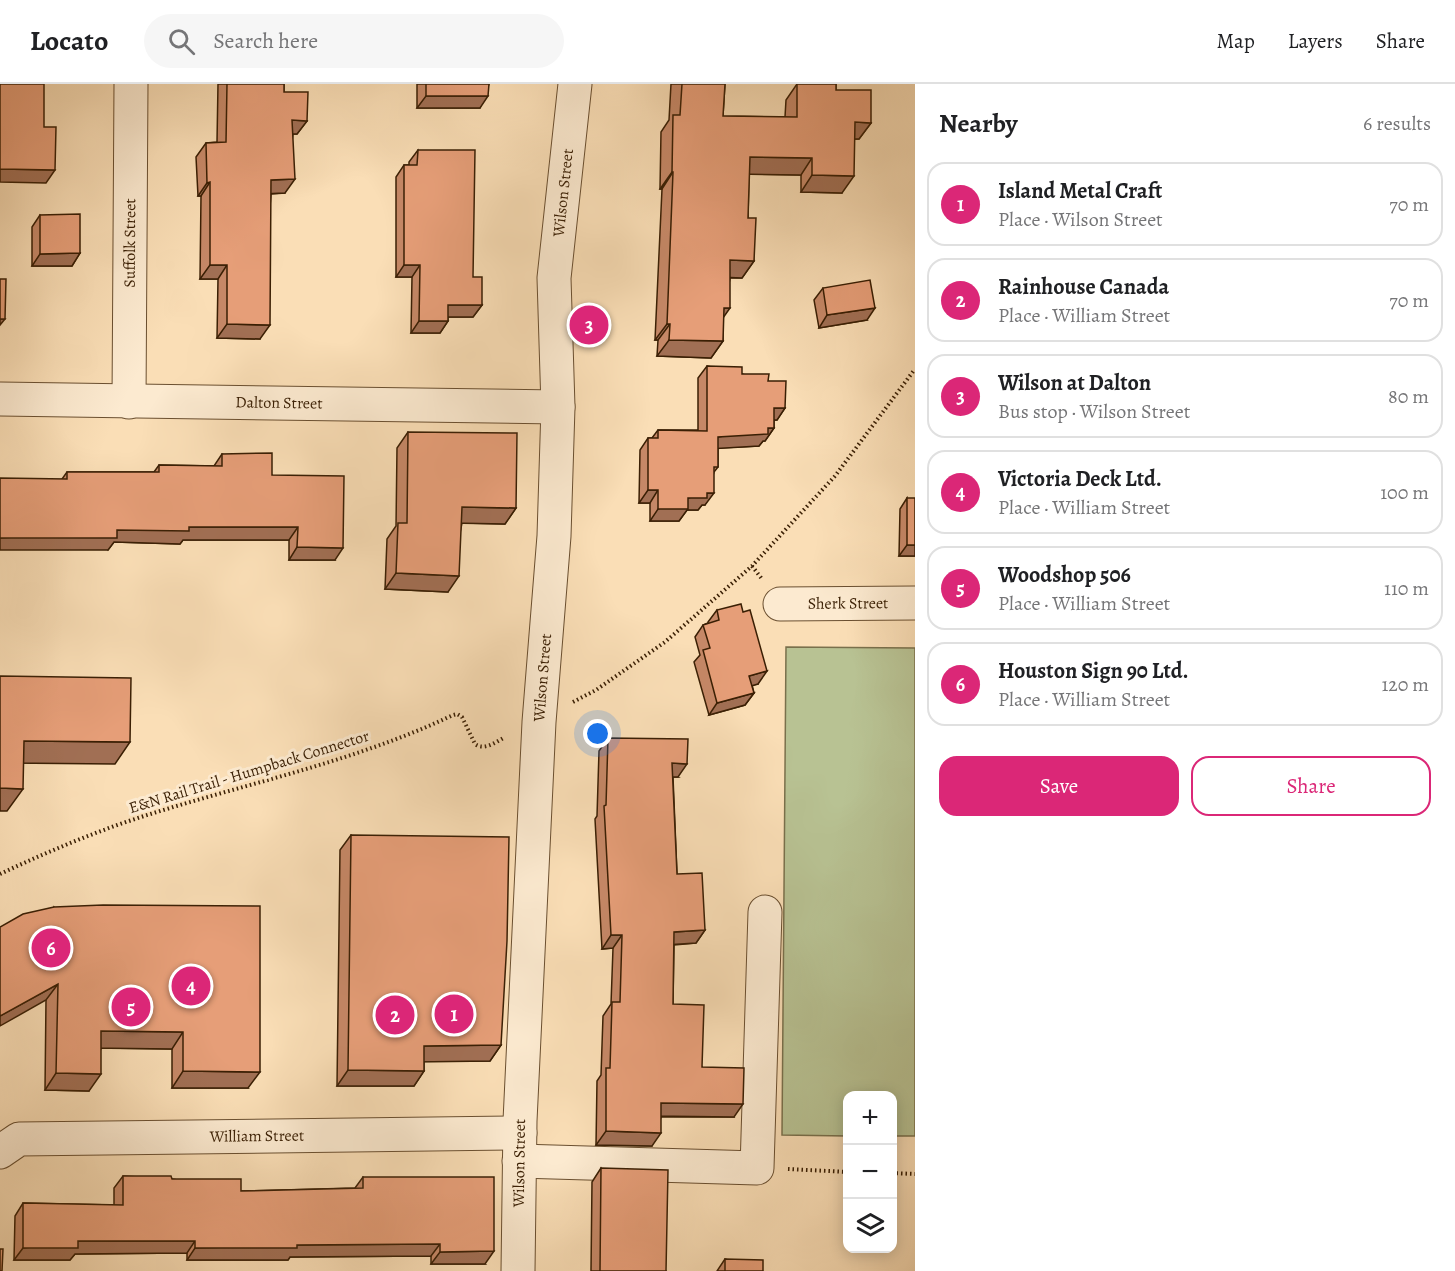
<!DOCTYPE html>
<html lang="en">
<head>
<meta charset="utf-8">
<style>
  body { margin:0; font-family:Alegreya,serif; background:#f6f6f6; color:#202124 }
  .controls { position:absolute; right:18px; bottom:18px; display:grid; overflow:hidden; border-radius:12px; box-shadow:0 3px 15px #0003 }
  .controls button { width:54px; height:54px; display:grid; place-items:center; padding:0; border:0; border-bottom:2px solid #e0e0e0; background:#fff; color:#202124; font:30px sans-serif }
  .you { position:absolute; left:598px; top:650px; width:21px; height:21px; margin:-15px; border:4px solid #fff; border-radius:50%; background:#1a73e8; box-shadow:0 0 0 9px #1a73e833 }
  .badge { display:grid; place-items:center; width:39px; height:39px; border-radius:50%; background:#db2777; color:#fff; font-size:20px; font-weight:700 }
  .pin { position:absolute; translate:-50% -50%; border:3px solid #fff; box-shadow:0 2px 6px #0006 }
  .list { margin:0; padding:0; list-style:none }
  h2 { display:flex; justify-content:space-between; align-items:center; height:78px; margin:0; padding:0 24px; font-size:26px }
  h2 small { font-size:20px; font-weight:400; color:#757577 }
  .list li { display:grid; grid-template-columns:39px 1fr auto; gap:18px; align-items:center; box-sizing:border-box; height:84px; margin:0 12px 12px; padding:0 12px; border:2px solid #e0e0e0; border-radius:18px }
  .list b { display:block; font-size:22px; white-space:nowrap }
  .list p { margin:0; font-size:20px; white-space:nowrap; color:#757577 }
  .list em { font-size:20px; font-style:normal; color:#757577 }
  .actions { display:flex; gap:12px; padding:18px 24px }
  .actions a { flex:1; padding:14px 0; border:2px solid #db2777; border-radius:18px; text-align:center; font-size:21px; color:#db2777 }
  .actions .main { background:#db2777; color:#fff }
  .icon { flex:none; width:33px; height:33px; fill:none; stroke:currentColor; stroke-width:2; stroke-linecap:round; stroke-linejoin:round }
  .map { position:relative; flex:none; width:915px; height:1187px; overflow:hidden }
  header { display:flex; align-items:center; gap:36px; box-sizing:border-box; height:84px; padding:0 30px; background:#fff; border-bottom:2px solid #e0e0e0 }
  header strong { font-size:28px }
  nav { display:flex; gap:33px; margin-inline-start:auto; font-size:21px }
  .search { width:420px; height:54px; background:#f6f6f6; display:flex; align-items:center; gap:15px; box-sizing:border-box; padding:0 21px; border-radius:33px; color:#757577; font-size:22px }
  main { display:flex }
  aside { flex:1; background:#fff }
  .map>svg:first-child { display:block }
  .pitch { fill:#b8c293; stroke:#79704c; stroke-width:1.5 }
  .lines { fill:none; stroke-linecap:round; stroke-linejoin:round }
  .minor-casing { stroke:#6a4f30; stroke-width:35 }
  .path { stroke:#3a1f04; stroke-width:4; stroke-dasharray:1.5 3; stroke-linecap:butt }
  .minor { stroke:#fcead0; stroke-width:33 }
  .wall { fill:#c68867; stroke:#3a1f04; stroke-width:1.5 }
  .shaded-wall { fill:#a16f54; stroke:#3a1f04; stroke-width:1.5 }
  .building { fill:#e69e78; stroke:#3a1f04; stroke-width:1.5 }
  .labels { text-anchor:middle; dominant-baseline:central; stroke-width:6; stroke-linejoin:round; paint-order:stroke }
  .street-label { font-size:16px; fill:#3a1f04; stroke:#fcead0 }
</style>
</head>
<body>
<header>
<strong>Locato</strong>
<div class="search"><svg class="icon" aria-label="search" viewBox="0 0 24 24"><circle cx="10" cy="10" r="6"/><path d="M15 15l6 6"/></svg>Search here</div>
<nav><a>Map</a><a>Layers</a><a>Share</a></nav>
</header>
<main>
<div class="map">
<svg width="915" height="1187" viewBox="0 0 915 1187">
  <rect width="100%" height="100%" fill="#fadeb6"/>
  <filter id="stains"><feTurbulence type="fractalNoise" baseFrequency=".00333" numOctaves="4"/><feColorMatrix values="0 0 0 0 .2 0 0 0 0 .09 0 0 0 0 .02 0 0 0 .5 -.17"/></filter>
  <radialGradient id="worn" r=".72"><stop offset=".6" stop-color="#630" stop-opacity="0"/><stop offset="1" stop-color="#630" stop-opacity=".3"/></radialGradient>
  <path class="pitch" d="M786,563L915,564V1052H893L892,1012H848L847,1052L782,1051Z"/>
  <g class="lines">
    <defs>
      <g id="minor">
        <path id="s1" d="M0,315L558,323"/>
        <path id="s2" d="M129,318L131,0"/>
        <path id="s3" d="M780,520L915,519"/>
        <path id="s4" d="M0,1068L19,1055L520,1049"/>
        <path d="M519,1077L757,1084L765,828"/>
        <path id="s5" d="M518,1187L520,1037L539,638L554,452L558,323L554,194L575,0"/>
      </g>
    </defs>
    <use href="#minor" class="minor-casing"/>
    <g class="path">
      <path d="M752,482L762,495"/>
      <path d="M573,618L596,606L665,558L752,482L835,392L915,285"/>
      <path d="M0,790C51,766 104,744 157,728C257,697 358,676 453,631L457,630L462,633L475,660C484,667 496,658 505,653"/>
      <path d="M788,1085L848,1088"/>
      <path d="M892,1089L915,1090"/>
    </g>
    <use href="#minor" class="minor"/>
  </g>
  <g class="wall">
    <path d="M218,0H284V8L307,37L297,50H293L285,109L271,110L260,255L217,254L218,195H200L201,112H198L196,73L206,59L217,58Z"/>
    <path d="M417,0H489L480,24H417Z"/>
    <path d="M671,0H725L723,32L785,33L786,16L797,0H836V6L871,39L859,55H854L842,109L801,108V91L749,90L748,134L754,177L742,194H730L723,234V257L711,274L657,272L658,256H655L662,105H660L661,48L669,36Z"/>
    <path d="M418,66L473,193L482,221L473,233H448V237L440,249H411L412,193H396V93L404,81H409V78Z"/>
    <path d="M40,131L80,169L72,182H32V143Z"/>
    <path d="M823,204L867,236L819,244L814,216Z"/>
    <path d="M707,282L742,290L768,297L785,324L777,336H774V344L765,357H763L759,362L718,364V383L714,388L705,421H702L698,426H687L679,437H650V419H639L640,366L648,354H652L658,346H698V294Z"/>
    <path d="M408,348L516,424L505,440L462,439L448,508L385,505L387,455L396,442L397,364Z"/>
    <path d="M222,370L272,391L335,476H289V456H183L180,460L114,458L108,466L62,395L67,388H154L159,381L214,382Z"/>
    <path d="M907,414L915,472H899L900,425Z"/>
    <path d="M717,526L758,600L752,601L754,609L745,621L709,631L694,578L700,571L695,553L703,541L708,539V538Z"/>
    <path d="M608,654L678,693H673L677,790L705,846L696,859L674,861L673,920L702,983L734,1033H661L652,1062L596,1061L597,997L601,991L603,932L611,920L613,864L602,865L595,735L597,732L599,667Z"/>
    <path d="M351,751L501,961L490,977H424V987L414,1002H337L340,766Z"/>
    <path d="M54,823L248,1004H172V965L101,964L89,1007L45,1006L46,916Z"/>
    <path d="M601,1084L666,1187H591L592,1098Z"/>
    <path d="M123,1092L172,1095L241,1107L355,1104L363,1093L485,1180H431V1172L290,1173L288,1176H187V1169L75,1170L70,1176H14L15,1132L23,1119L114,1121V1104Z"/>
    <path d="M725,1175L763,1187H717Z"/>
  </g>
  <g class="shaded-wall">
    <path d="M426,12H488L480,24H417Z"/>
    <path d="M292,36L307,37L297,50H283Z"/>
    <path d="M855,38L871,39L859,55H843Z"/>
    <path d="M750,73L812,74L801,91L738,90Z"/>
    <path d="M0,85L55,86L46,99L0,98Z"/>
    <path d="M672,88H673L662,105H660Z"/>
    <path d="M812,91L854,92L842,109L801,108Z"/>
    <path d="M295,95L285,109L261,110L271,96Z"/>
    <path d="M210,98L201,112H198L207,99Z"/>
    <path d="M80,169L72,182H32L40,170Z"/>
    <path d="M730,176L754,177L742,194L718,193Z"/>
    <path d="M210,181H227L218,195H200Z"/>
    <path d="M404,181H420L412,193H396Z"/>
    <path d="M448,221H482L473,233H440Z"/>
    <path d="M724,224H730L718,241Z"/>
    <path d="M875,224L867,236L819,244L827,231Z"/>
    <path d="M0,235H5L0,241Z"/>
    <path d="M419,237H448L440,249H411Z"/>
    <path d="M227,240L270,241L260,255L217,254Z"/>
    <path d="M667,240H670L658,256H655Z"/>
    <path d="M669,256L723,257L711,274L657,272Z"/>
    <path d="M774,324H785L777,336H765Z"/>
    <path d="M768,344H774L765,357H763L759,362L709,365L718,353Z"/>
    <path d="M648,406H658L650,419H639Z"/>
    <path d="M707,409H714L705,421H702L698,426H687L679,437H650L658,425L688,414Z"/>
    <path d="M462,423L516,424L505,440L451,439Z"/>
    <path d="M189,443H298L289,456H183L180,460L114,458L108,466H0V454L117,446Z"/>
    <path d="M907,461H915V472H899Z"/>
    <path d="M297,463L343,464L335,476H289Z"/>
    <path d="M396,489L459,492L448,508L385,505Z"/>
    <path d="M767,587L758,600L741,605L749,592Z"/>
    <path d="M754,609L745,621L709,631L717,619Z"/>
    <path d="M24,657L130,658L115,680L8,679Z"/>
    <path d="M672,679L687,680L678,693H663Z"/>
    <path d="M0,704L23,705L7,727H0Z"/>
    <path d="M705,846L696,859L665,861L674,848Z"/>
    <path d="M611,851H622L613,864L602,865Z"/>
    <path d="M58,900L46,916L0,942V932Z"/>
    <path d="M101,947L183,948L172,965L90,964Z"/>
    <path d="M501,961L490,977L414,978L424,962Z"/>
    <path d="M348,986L424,987L414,1002H337Z"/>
    <path d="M183,987L260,988L248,1004H172Z"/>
    <path d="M56,989L101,990L89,1007L45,1006Z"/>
    <path d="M661,1019L743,1020L734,1033L652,1032Z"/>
    <path d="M606,1047L661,1049L652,1062L596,1061Z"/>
    <path d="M78,1157H195L187,1169L75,1170L70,1176H14L23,1164Z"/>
    <path d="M440,1160L431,1172L290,1173L288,1176H187L195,1164L297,1161Z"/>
    <path d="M494,1167L485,1180H431L440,1168Z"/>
  </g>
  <g class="building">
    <path d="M0,0H44V43H56L55,86L0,85Z"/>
    <path d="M227,0H284V8H308L307,37L292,36L295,95L271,96L270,241L227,240V181H210V98L207,99L206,59L226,58Z"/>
    <path d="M426,0H489L488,12H426Z"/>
    <path d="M682,0H725L723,32L797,33V0H836V6H871V39L855,38L854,92L812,91V74L750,73L748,134H756L754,177L730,176V224H724L723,257L669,256L670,240H667L673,88H672L673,31H680Z"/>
    <path d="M418,66H475L473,193H482V221H448V237H419L420,181H404V81H417Z"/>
    <path d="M80,130V169L40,170V131Z"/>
    <path d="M0,195H6L5,235H0Z"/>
    <path d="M870,196L875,224L827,231L823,204Z"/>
    <path d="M707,282L742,283V290H769L768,297H786L785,324H774V344H768V350L718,353V383H714V409H707V414H688V425H658V406H648V354H658V346L707,347Z"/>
    <path d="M408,348L517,349L516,424L462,423L459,492L396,489L398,439H407Z"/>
    <path d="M272,369V391L344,392L343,464L297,463L298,443H189V447L117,446V454H0V394L67,395V388H159V381L222,382V370Z"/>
    <rect x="907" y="414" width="8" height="47"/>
    <path d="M741,520L743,528L750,526L767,587L749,592L754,609L717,619L703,566L710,564L703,541L719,536L717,526Z"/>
    <path d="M0,592L131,594L130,658L24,657L23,705L0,704Z"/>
    <path d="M608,654L688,655L687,680L672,679L677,790L702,789L705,846L674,848L673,920L704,921L702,983L744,984L743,1020L661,1019V1049L606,1047V984H610L612,918H620L622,851H611L604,722L606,721Z"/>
    <path d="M351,751L509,753L507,857L501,961L424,962V987L348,986Z"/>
    <path d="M103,821L260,822V988L183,987V948L101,947V990L56,989L58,900L0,932V843L23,830L54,823Z"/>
    <path d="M601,1084L668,1086L666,1187H600Z"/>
    <path d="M123,1092H171L172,1095H241V1107L363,1104V1093H494V1167L440,1168V1160L297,1161V1164H195V1157H78V1164H23V1119L123,1121Z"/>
    <path d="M0,1165H3L2,1187H0Z"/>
    <path d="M725,1175L763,1176V1187H725Z"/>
  </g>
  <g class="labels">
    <g class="street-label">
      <text stroke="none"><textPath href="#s5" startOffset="1080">Wilson Street</textPath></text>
      <text stroke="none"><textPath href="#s2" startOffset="159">Suffolk Street</textPath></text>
      <text stroke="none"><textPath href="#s1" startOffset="279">Dalton Street</textPath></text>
      <text stroke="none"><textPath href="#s3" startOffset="68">Sherk Street</textPath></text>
      <text stroke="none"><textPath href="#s5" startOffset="594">Wilson Street</textPath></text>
      <text transform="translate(249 688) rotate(-17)">E&amp;N Rail Trail - Humpback Connector</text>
      <text stroke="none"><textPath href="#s4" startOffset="261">William Street</textPath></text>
      <text stroke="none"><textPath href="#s5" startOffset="108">Wilson Street</textPath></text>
    </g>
  </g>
  <rect width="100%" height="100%" filter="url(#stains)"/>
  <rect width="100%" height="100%" fill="url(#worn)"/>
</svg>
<div class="controls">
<button>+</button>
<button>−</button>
<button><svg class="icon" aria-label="layers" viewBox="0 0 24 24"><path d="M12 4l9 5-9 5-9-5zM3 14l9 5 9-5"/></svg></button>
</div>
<div class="you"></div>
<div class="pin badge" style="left:454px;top:930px">1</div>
<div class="pin badge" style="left:395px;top:931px">2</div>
<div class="pin badge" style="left:589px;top:241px">3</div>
<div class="pin badge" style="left:191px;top:902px">4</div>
<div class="pin badge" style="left:131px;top:923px">5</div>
<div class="pin badge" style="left:51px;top:864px">6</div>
</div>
<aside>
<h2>Nearby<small>6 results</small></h2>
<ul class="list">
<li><span class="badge">1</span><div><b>Island Metal Craft</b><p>Place · Wilson Street</p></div><em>70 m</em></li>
<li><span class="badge">2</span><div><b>Rainhouse Canada</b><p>Place · William Street</p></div><em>70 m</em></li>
<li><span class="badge">3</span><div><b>Wilson at Dalton</b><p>Bus stop · Wilson Street</p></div><em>80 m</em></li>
<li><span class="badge">4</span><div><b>Victoria Deck Ltd.</b><p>Place · William Street</p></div><em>100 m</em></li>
<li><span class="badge">5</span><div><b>Woodshop 506</b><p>Place · William Street</p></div><em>110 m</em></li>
<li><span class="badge">6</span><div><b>Houston Sign 90 Ltd.</b><p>Place · William Street</p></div><em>120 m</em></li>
</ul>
<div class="actions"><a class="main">Save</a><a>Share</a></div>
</aside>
</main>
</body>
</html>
